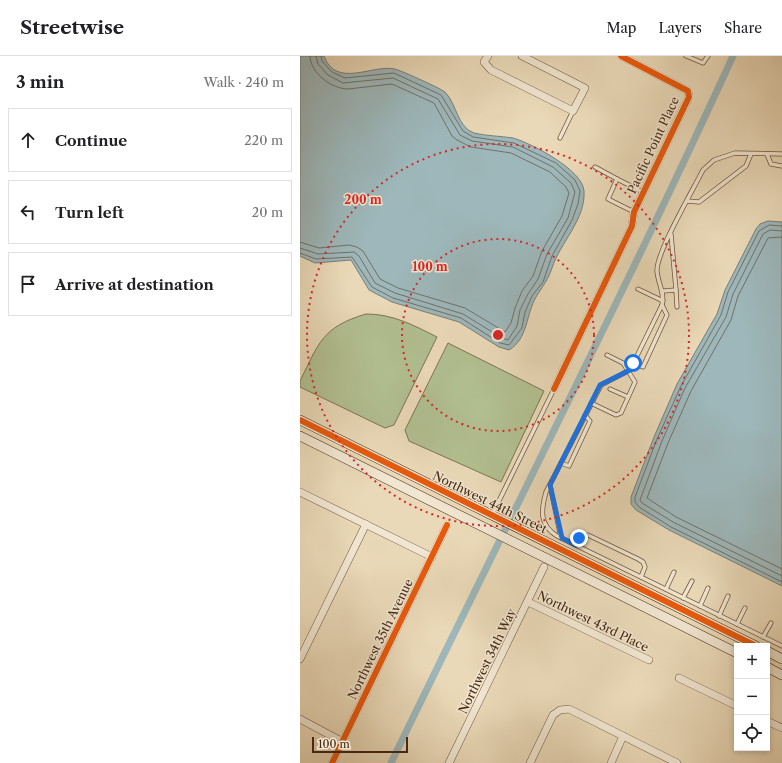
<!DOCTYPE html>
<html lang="en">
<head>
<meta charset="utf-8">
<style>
  body { margin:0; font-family:"Libre Caslon Text",serif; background:#f6f6f6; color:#202124 }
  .controls { position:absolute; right:12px; bottom:12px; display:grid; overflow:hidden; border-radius:0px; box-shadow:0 2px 6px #0003 }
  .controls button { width:36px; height:36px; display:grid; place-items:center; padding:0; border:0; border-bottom:1px solid #e0e0e0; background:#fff; color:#202124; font:20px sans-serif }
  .scale { position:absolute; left:12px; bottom:10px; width:96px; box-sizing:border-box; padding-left:4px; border:2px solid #492913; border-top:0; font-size:11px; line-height:14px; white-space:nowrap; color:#492913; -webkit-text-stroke:3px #f1e6d1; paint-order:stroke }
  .stop { position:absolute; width:12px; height:12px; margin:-9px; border:3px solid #1a73e8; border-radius:50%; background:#fff }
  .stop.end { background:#1a73e8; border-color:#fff; box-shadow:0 1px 4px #0008 }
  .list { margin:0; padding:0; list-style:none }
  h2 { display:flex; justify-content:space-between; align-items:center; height:52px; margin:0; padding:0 16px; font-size:17px }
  h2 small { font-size:13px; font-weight:400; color:#757577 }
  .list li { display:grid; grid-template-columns:26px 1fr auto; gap:12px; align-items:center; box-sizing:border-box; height:64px; margin:0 8px 8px; padding:0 8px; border:1px solid #e0e0e0; border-radius:0px }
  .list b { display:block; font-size:15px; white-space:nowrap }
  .list em { font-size:13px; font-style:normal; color:#757577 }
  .icon { flex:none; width:22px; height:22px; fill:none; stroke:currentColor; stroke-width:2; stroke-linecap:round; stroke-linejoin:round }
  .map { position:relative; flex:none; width:482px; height:707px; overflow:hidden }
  header { display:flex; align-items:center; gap:24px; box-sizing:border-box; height:56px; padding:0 20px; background:#fff; border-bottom:1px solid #e0e0e0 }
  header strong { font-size:19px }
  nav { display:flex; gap:22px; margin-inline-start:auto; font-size:14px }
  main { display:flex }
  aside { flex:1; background:#fff }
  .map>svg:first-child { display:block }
  .green { fill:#b2c092; stroke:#7e7452 }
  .water { fill:#9db7ba; stroke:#7b7e77 }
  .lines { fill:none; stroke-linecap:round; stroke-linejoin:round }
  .shore { stroke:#737066; stroke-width:1 }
  .canal { stroke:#9db7ba; stroke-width:7 }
  .lane-casing { stroke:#71553c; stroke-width:5 }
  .street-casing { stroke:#71553c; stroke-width:8 }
  .secondary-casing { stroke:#492913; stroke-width:10 }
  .lane { stroke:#f1e6d1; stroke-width:3.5 }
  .street { stroke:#f1e6d1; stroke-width:7 }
  .secondary { stroke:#f1e6d1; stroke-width:9 }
  .cycleway-casing { stroke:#f1e6d1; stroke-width:8 }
  .cycleway { stroke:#e8590c; stroke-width:6 }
  .route { stroke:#1a73e8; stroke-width:5 }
  .ring { fill:none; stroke:#d62828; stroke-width:2; stroke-dasharray:2 4 }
  .labels { text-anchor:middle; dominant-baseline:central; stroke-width:3; stroke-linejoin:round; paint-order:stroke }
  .street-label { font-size:12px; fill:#492913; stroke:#f1e6d1 }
  .centre { fill:#d62828; stroke:#f1e6d1; stroke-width:2 }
  .ring-label { font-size:12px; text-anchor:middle; font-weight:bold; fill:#d62828; stroke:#f1e6d1; stroke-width:3; stroke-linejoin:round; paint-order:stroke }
</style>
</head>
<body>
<header>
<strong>Streetwise</strong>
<nav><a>Map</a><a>Layers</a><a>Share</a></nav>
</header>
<main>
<aside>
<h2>3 min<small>Walk · 240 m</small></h2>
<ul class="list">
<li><svg class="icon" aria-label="ahead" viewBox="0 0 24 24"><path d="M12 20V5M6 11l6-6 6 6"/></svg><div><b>Continue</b></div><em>220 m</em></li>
<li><svg class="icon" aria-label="left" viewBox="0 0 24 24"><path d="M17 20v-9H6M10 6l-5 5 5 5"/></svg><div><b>Turn left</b></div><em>20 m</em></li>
<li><svg class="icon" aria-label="arrive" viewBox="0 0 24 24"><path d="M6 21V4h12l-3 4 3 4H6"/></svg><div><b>Arrive at destination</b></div></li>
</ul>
</aside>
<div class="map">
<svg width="482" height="707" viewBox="0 0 482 707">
  <rect width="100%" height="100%" fill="#ead9b8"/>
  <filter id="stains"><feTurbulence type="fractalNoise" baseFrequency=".005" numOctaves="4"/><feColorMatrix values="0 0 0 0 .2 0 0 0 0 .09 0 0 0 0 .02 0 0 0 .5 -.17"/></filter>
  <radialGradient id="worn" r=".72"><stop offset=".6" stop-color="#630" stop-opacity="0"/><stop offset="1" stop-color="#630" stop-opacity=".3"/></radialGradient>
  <g class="green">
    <path d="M66,258C93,258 113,269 137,281L94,369L85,372L0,331V325C19,287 22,271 66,258Z"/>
    <path d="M148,287L244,335L201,426L109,385L105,374Z"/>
  </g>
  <g class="water">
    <path d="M0,0H24C36,33 73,8 95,13C102,15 140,32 145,36C157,48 157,71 174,77C186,80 201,80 213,82C231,87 283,114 284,135C286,163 260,187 252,212C248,224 242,231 236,241C226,258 228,283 209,294L199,291L159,266L92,246L69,234L51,204L15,207L0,200Z"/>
    <path d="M468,165L482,166V530L369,474L336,454L331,448V441L354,381L377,328L417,258L425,234L456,173L460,168Z"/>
  </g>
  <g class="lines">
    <g class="shore">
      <path d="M482,170L469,169L459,175L428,236L421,259L381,330L357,383L335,441V446L339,451L371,471L482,526"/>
      <path d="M482,175L470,174L463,178L433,238L426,261L385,332L362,385L340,444L342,447L373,466L482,520"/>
      <path d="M482,181L468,182L438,240L431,264L391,335L368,387L347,442L376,461L482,513"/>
      <path d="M0,186L19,192L49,189L57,191L63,195L80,223L98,232L165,252L205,276L211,267L215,252L222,235L233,220L242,195L262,160L269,137L266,131L250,116L211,97L171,91L157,84L152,80L134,47L92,28L48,33C32,33 10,17 10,0"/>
      <path d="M0,192L18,198L54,196L59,200L75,227L95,237L163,258L202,282L208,284L217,270L220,254L228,238L238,223L247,198L268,162L275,136L271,127L253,111L213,91L172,85L160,79L138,43L93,22L43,27L28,19L18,8L16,0"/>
      <path d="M0,197L16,203L52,201L72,231L93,242L161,262L200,287L209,289L222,272L225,256L232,240L243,226L252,200L272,164L278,148L280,135L275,124L256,107L214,87L173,81L163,75L141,39L94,17L45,22L32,16L22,5L21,0"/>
    </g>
    <path class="canal" d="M91,707C205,471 324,238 433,0"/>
    <defs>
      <g id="lane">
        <path d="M386,0L403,7L408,0"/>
        <path d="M260,82L273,55"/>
        <path d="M467,98L471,108L482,110"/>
        <path d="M482,98L435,97L414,104L403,114C393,134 356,197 357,215C358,228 365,236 362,249L330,314L301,329L246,436C241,454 239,469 257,480L482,590"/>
        <path d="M295,111L317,123"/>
        <path d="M387,145L399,146L446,110L451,98"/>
        <path d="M334,156L308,143L317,123L343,136"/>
        <path d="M338,233L363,245"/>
        <path d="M376,234L377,251"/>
        <path d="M363,235L376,234L371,178"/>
        <path d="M333,307L343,311L367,259L362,249"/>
        <path d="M310,333L328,341"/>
        <path d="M291,347L316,359L321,357L335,326L323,307L307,299"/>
        <path d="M261,407L269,410L290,365L285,359"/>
        <path d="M250,429L261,482"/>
        <path d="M192,459L254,333"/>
        <path d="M276,489L279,482L288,479L338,503L343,506L345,511L341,521"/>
        <path d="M366,533L374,516"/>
        <path d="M383,542L392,525"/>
        <path d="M400,550L408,532"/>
        <path d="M419,560L428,540"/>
        <path d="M437,568L445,552"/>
        <path d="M463,581L471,567"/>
      </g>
      <g id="street">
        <path d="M188,0L184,6L191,14L273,55L285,32L222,0"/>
        <path d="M254,333L332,170L334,156L389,41L388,35L321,0"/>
        <path d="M0,436L132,501"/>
        <path d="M228,546L349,604"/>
        <path d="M0,603L66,468"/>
        <path d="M379,622L437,650"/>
        <path d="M0,663L43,686"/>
        <path d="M467,665L482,672"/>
        <path d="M32,707L147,469"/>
        <path d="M149,707L244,511"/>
        <path d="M230,707L253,659L260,654L269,653L377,707"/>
        <path d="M311,707L323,680"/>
      </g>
      <g id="secondary">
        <path d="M0,364L456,590"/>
        <path d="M0,380L437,597"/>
        <path d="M467,595L482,603"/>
        <path d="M467,611L482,619"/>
      </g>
    </defs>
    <use href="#lane" class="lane-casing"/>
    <use href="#street" class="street-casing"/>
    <use href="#secondary" class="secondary-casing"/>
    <use href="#lane" class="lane"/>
    <use href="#street" class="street"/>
    <use href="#secondary" class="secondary"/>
    <defs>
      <g id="cycleway">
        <path d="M254,333L332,170L334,156L389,41L388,35L321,0"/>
        <path d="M0,364L456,590"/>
        <path d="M32,707L147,469"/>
      </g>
    </defs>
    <use href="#cycleway" class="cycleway-casing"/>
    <use href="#cycleway" class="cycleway"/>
  </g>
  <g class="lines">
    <path class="route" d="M279,482L276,489L262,482L250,429L300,329L330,314L333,307"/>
  </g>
  <g class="ring">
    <circle cx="198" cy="279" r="96"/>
    <circle cx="198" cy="279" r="191"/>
  </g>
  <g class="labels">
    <g class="street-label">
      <text transform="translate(353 89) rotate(-65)">Pacific Point Place</text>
      <text transform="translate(190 446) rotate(26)">Northwest 44th Street</text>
      <text transform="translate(293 565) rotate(26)">Northwest 43rd Place</text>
      <text transform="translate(80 583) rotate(-64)">Northwest 35th Avenue</text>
      <text transform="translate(187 605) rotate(-64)">Northwest 34th Way</text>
    </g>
  </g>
  <circle cx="198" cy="279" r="6" class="centre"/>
  <g class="ring-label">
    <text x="63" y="148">200 m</text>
    <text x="130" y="215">100 m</text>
  </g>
  <rect width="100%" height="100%" filter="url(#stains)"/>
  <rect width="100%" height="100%" fill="url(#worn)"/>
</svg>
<div class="controls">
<button>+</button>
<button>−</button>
<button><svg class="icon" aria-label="locate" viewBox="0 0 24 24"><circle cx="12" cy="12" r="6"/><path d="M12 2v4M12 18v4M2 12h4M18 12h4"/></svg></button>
</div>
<div class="scale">100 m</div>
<div class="stop" style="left:333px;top:307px"></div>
<div class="stop end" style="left:279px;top:482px"></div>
</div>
</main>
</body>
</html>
